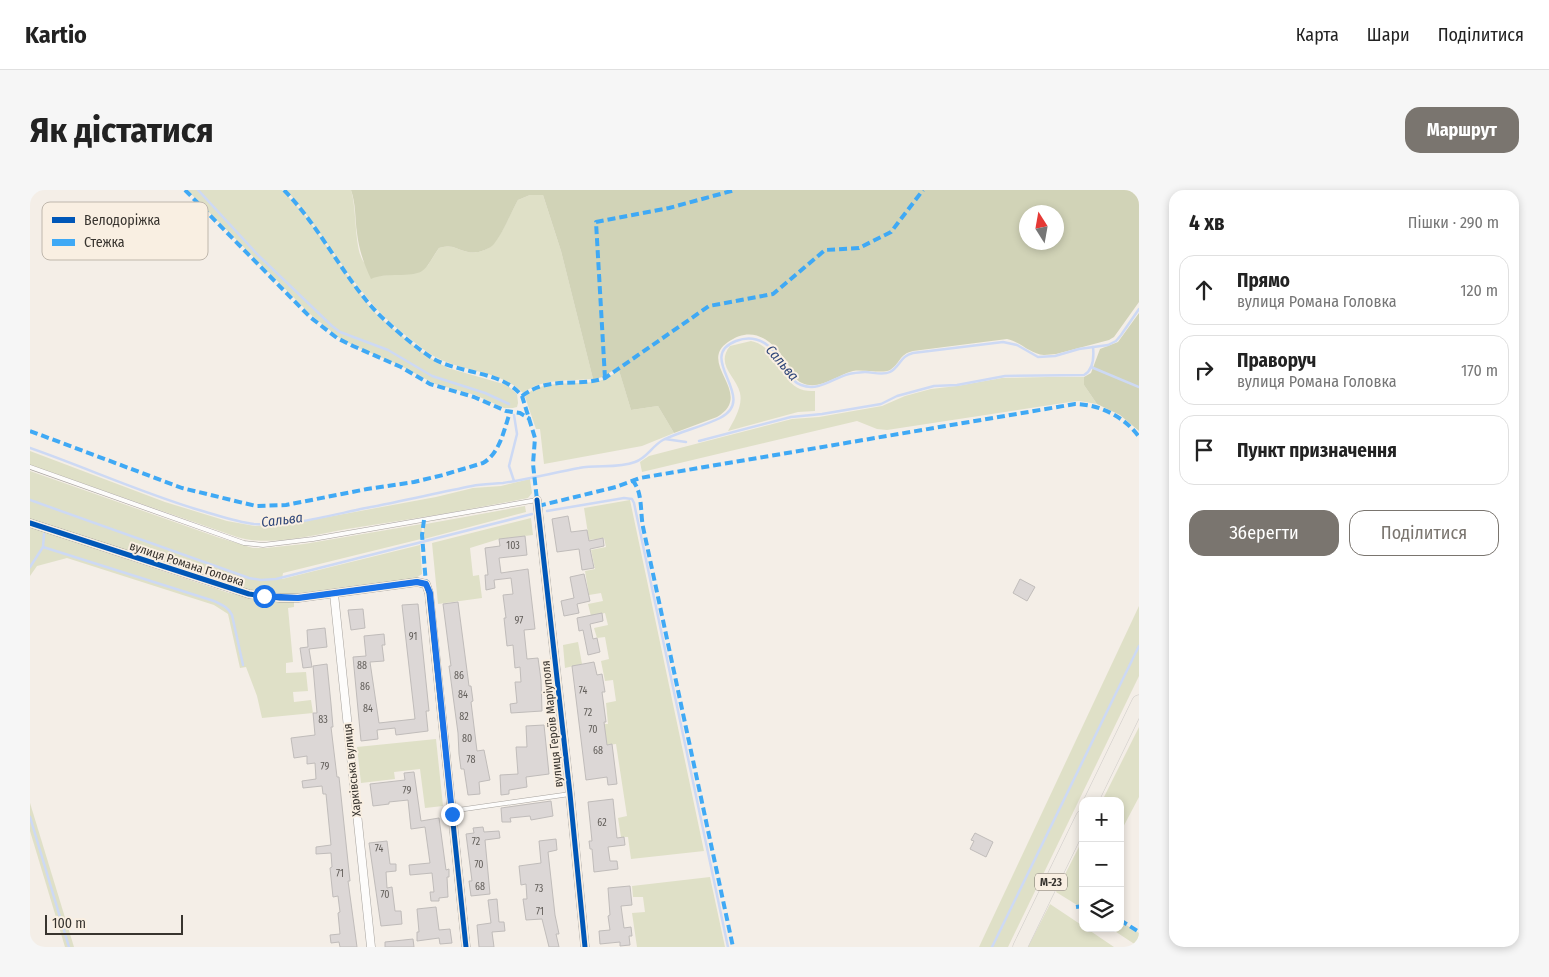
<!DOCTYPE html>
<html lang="uk">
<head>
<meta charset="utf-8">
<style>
  body { margin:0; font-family:"Fira Sans Condensed",sans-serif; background:#f6f6f6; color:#222 }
  .controls { position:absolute; right:15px; bottom:15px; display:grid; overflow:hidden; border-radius:10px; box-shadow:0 2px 8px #0003 }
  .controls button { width:45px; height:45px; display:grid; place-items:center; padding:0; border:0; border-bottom:1px solid #e0e0e0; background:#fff; color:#222; font:25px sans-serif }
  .compass { position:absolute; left:989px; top:15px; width:45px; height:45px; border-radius:50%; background:#fff; box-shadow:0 2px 8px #0003; rotate:349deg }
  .scale { position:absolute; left:15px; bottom:12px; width:138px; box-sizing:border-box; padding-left:5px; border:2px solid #38342f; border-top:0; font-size:14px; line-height:18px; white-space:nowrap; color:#38342f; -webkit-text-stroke:4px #f9efe2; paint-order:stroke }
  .stop { position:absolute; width:15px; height:15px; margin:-11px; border:4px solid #1a73e8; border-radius:50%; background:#fff }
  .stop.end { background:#1a73e8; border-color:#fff; box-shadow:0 1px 5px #0008 }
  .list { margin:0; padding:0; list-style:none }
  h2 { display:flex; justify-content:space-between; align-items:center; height:65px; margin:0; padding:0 20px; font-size:21px }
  h2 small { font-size:16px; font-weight:400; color:#767676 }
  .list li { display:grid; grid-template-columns:32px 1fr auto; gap:15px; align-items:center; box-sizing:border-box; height:70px; margin:0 10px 10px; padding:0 10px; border:1px solid #e0e0e0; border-radius:15px }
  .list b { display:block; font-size:19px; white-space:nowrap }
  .list p { margin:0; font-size:16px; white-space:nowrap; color:#767676 }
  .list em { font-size:16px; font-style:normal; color:#767676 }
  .actions { display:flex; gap:10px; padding:15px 20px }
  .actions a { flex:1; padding:11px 0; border:1px solid #7a756f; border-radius:15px; text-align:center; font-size:18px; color:#7a756f }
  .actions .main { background:#7a756f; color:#fff }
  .icon { flex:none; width:28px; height:28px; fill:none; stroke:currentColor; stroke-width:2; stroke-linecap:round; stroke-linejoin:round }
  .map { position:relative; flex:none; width:1109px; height:757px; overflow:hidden; border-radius:15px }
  header { display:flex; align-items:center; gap:30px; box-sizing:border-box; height:70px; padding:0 25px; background:#fff; border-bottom:1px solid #e0e0e0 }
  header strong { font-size:24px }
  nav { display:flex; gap:28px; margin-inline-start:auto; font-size:18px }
  .intro { display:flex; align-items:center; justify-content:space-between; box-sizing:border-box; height:120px; padding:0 30px }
  h1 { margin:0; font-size:35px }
  .button { padding:12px 22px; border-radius:15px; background:#7a756f; color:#fff; font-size:18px; font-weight:700 }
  main { display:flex; gap:30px; padding:0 30px }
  aside { flex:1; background:#fff; border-radius:15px; box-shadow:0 2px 8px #0003 }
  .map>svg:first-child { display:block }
  .green { fill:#dfe0c7 }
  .forest { fill:#d1d3b7; fill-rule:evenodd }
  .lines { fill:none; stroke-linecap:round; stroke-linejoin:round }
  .stream { stroke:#cdd9f4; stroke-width:2.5 }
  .building { fill:#dcd7d6; stroke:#c0bcba }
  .service-casing { stroke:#a6a29d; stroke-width:5 }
  .minor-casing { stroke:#a6a29d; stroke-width:9 }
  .trunk-casing { stroke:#cfccc9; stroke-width:15 }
  .service { stroke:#fdfcfb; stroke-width:4 }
  .minor { stroke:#fdfcfb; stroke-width:8 }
  .trunk { stroke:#f2ede6; stroke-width:14 }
  .quiet { stroke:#3fa9f5; stroke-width:4; stroke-dasharray:8 4; stroke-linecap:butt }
  .cycleway-casing { stroke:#f9efe2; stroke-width:8 }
  .cycleway { stroke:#0057b8; stroke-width:5 }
  .route { stroke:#1a73e8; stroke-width:6 }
  .labels { text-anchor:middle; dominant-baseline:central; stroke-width:4; stroke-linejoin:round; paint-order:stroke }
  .number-label { font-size:10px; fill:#625e5a }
  .shield { fill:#f9efe2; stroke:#726c65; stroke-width:1 }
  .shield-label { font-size:11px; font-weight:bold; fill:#38342f }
  .street-label { font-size:12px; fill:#38342f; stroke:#f9efe2 }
  .water-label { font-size:14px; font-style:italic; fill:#2f4679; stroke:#f9efe2 }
  .key { fill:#f9efe2; stroke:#bfb7ac; stroke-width:1 }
  .key-label { font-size:14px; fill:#38342f }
</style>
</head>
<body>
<header>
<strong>Kartio</strong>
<nav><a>Карта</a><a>Шари</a><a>Поділитися</a></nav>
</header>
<div class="intro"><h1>Як дістатися</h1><a class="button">Маршрут</a></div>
<main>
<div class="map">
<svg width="1109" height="757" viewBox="0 0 1109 757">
  <rect width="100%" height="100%" fill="#f4eee7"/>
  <g class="green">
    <path d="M157,0H252L275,25L336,112L348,126L390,161L407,172L418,178L477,195L487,204L488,213L487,217L483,218H474L445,205L405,194L369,175L324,156L308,147L280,124Z"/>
    <path d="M256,0H321C327,19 324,56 333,71C337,76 343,81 347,86L387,83L398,75L409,58C425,54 424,59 438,62C446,64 459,60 463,54C474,42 480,24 488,10L500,5H513L531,61L563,189C540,191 512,188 493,203C467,177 425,184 393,159C374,144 354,129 339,110C309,75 287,34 256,0Z"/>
    <path d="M721,151C747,156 751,192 770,199C775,201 780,201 785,201V221L768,222L698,241C704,230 713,216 710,203C706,186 685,175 700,156Z"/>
    <path d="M589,180L601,220L628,216L644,243L612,256L514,274L510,239H506L495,207C508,188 549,196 569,191C577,189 583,184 589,180Z"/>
    <path d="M1018,187H1054V195L1067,214L1049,211L1040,212L857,240L847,239L827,231L612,282L610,272L619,266L762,229L789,227L852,216L875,206L901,199L927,196L972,188Z"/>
    <path d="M0,261L135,312L197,331L225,336L265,333L406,307L443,298L471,296L500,289L502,303L498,308C438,320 377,330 317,339C282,345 242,357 207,347L0,275Z"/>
    <path d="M0,281L187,347L223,358H236L274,354L392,334L391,349L253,383L252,389L390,355L392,384L386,388L263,404H245L211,398L0,329Z"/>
    <path d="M600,310L674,661L601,669L598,647H591L588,628L597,626L586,554L577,555L574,534H578L576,513L586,511L583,490L575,491L571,471L579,469L575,447L567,448L564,438L578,435L575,423L561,426L558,414L573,411L571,403L559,405L555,381L565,379L561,360L576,357L574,348L559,350L554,318Z"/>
    <path d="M495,316L496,322L394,349V338L396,334Z"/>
    <path d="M501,328L503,345L469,349L440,358L443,386L449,385L452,408L408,414L402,353Z"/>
    <path d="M0,337L199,403L240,411L264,412V417L258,418L263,472L256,473V483L276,482L278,501L263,502L264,512L281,510L283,523L232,528L227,506L216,477L210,478L198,424L184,415L37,368L7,376L0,386Z"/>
    <path d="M1109,416V486L978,757H949Z"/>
    <path d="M548,452L552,474L535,478L533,455Z"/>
    <path d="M1109,537V607L1090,643V611H1072Z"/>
    <path d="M406,549L413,616L395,618L390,579L364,582L365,589L331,593L327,557Z"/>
    <path d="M0,613L44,757H35L0,641Z"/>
    <path d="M1053,649V714L1047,715L1026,702Z"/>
    <path d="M680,687L695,757H607L602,723L615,722L613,707H603L602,696Z"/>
    <path d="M1020,714L1053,736V738H1056L1084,757H998Z"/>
    <path d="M1090,731L1109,743V757L1080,738H1090Z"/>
  </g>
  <g class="forest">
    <path d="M321,0H1109V112L1084,147L1079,150L1026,164L1014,165C1000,164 991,152 977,149L883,161C869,164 870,174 860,180C853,184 833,179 823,181C807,185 789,201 772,193C765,190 762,182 759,176C745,153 725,133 698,152C666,174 726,204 687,227L644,243L628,216L601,220L588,177L573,187L563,189L531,61L513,5H500L488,10C481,23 473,43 464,54C459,60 446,64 438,62C424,59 425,54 409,58C403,66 399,76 392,81C382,88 355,82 341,89C334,74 329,60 327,43C325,29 326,14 321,0ZM996,22H1026V52H996Z"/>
    <path d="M1109,123V241L1090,225L1067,214L1054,195V187L1061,183L1070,159L1088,152Z"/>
  </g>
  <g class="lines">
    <g class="stream">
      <path d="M168,0L227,64L302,136L310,142L358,160L402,186L455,203L479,214"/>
      <path d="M1061,177L1109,197"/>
      <path d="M484,225L487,244L479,276L484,291"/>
      <path d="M635,249L656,252"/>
      <path d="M669,251L761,227L792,224L851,214L867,206L904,196L927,195L975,186L1054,185C1063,180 1064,167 1063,157"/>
      <path d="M0,258C57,278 112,303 169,320C187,325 206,332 224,334C260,337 301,325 336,318C372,311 407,303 442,296C452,294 463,294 473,293C498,289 523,283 549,278C567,274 587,279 605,272C617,268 622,256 633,250C651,241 672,237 690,228C730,208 664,167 706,151C729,142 744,158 755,176C760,184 762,192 771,195C789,202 803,188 819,184C825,183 830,182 835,182C843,182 852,186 860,182C870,177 870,166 883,163L973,152L987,155L1008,167L1025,166L1049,159L1078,155L1086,151L1091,145L1109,119"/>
      <path d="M0,310L219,388L231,390L246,389L502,324"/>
      <path d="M517,321L594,308L602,309L604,313L698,757"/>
      <path d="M13,357L184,411C192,415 198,417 202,425L213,475"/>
      <path d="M0,377L13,357L14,344"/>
      <path d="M0,627L39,757"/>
      <path d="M962,757L1109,456"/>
    </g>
  </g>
  <g class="building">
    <path d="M538,326L541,342L557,340L559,351L573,348L574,356L560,359L564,378L552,380L549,359L527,362L522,329Z"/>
    <path d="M495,346L497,365L469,368L471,383L498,379L505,439L494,440L497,469L508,468L511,490L512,521L481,523L480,514L487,513L485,492H491L490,477L485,478L483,455L477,456L474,428H476L473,405L483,404L481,388L464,390L465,398L456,400L455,385H458L455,358L470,356L469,349Z"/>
    <path d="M554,384L560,411L547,414L549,423L534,426L531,411L544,408L540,387Z"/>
    <path d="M990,389L1005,397L997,411L983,403Z"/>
    <path d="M428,412L439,496H441L443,511L441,512L447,561L454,560L460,590L449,592L450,604L438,605L434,579H431L429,564L428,543L419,476H421L413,414Z"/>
    <path d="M388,414L399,521H396L398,541L366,545L365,538L347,540L348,549L331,551L323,467L336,466L334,446L354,444L355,455H352L354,471L340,472L349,533L385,529L372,415Z"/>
    <path d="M333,419L335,438L321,440L318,420Z"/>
    <path d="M572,423L573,431L560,434L563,449L567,448L570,462L558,465L553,440L549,441L547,428Z"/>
    <path d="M295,438L297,457L279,459L282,477L273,478L270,458L278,457L277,440Z"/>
    <path d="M564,472L567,485L572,484L575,502H572L576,532H574L577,555L582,554L587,594L578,595L577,587L556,590L542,476Z"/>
    <path d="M297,474L301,514L303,537H301L307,587H309L320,691H318L327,757H310L309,752L301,753L300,745L310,744L308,723L310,722L308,706L303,707L300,678L302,677L301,663L286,664V657L301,655L296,604H293L292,596L273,598L272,591L286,589L285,573L277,574V566L264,568L261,548L285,545L283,523H287L283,476Z"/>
    <path d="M514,535L519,584L496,587L497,597L479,600V604L471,605L470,585L488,584L486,557H497L496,536Z"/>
    <path d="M384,582L391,631L409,628L416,680L419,679V687H417L418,707L409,708V711H401L400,702H404L402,683L380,685L379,675L400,673L395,637L381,639L378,610L359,612V614L343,616L340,594L375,590L374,583Z"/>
    <path d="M583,609L587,648L594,647L595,655L578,657L580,671H587L588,679L564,682L562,659H560L559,651H562L558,612Z"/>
    <path d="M521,611L523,626L501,630L500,626L480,628L481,632H472L471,618Z"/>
    <path d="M453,637L454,642L469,641L470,648L455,650L460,704L441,706L439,691H442L436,644L444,643L443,638Z"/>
    <path d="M945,643L963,652L956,667L940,659L944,651L941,650Z"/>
    <path d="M526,649L527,660L518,662L525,725L529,744H526L529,757H519L512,729L496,730L493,709H497L496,694L491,695L489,676L511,673L509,651Z"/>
    <path d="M357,651L360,674H366V681L356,682L357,698L362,697L365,721H371L372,734L351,736L339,653Z"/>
    <path d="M600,696L602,715L591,716L594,738L601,737L602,746H599L600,755L590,756V752L570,754L569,741L580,740L578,726L580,725L578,698Z"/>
    <path d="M467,709L469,732H474L475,741L462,742L464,757H449L447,735L461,733L458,710Z"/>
    <path d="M406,717L409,740L420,739L422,753L410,754L409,748L387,751V742H389L387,719Z"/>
    <path d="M383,749L384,757H355V752Z"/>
  </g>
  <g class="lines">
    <defs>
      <g id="service">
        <path d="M0,277L214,353L233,355L283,349L507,310"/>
        <path d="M421,621L540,604"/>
      </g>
      <g id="minor">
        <path d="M507,310L540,604L555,757"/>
        <path d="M0,333L219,404L250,408H268L387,392L396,394L399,403L436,757"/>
        <path d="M304,404L341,757"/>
      </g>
      <g id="trunk">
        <path d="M1061,611L1109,512"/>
        <path d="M990,757L1053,627"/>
      </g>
    </defs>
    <use href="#service" class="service-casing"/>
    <use href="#minor" class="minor-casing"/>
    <use href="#trunk" class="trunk-casing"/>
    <use href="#service" class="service"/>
    <use href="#minor" class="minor"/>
    <use href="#trunk" class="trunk"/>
    <g class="quiet">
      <path d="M155,0L280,127L307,148L323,156L371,177L400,194L444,207L476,221L490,223L500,229"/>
      <path d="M254,0C288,35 309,79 341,116C355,132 385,157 402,168C429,184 473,181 492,206L505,248L503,274L507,310"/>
      <path d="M575,188L566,32L639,18L705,0"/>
      <path d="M492,206C520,185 546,198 575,188L679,116L743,104L795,60L829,58L861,42L893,0"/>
      <path d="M0,241L152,298L226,316L256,315L337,299L384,292L413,285L453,273C470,263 474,240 480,222"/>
      <path d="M602,290C613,301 610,322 613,337L703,757"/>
      <path d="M508,316L586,297L610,288L1045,214C1069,214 1095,227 1109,247"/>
      <path d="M394,330L392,345L396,394"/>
      <path d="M1046,717L1053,716"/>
      <path d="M1090,730L1109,742"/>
    </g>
    <defs>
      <g id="cycleway">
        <path d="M507,310L540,604L555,757"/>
        <path d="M0,333L219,404L250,408H268L387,392L396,394L399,403L436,757"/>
      </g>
    </defs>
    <use href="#cycleway" class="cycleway-casing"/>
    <use href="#cycleway" class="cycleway"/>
  </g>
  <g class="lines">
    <path class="route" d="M234,406L268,408L387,392L396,394L400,403L422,624"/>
  </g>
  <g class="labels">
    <g class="number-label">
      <text x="483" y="356">103</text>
      <text x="489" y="431">97</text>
      <text x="383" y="447">91</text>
      <text x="332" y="476">88</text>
      <text x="429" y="486">86</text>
      <text x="335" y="497">86</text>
      <text x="553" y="501">74</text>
      <text x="433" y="505">84</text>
      <text x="338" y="519">84</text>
      <text x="558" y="523">72</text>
      <text x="434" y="527">82</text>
      <text x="293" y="530">83</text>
      <text x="563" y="540">70</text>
      <text x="437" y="549">80</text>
      <text x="568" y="561">68</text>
      <text x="441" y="570">78</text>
      <text x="295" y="577">79</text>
      <text x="377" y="601">79</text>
      <text x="572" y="633">62</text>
      <text x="446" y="652">72</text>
      <text x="349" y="659">74</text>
      <text x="449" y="675">70</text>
      <text x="310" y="684">71</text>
      <text x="450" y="697">68</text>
      <text x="509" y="699">73</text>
      <text x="355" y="705">70</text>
      <text x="510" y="722">71</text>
    </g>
    <rect class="shield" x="1005" y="683.5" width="32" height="17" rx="4"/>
    <g class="shield-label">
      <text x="1021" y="692">М-23</text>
    </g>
    <g class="street-label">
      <text transform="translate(157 374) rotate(18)">вулиця Романа Головка</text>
      <text transform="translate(522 534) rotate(-96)">вулиця Героїв Маріуполя</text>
      <text transform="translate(322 580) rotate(-96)">Харківська вулиця</text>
    </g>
    <g class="water-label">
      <text transform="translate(752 173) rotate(49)">Сальва</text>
      <text transform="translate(252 330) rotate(-7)">Сальва</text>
    </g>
  </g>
  <rect x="12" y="12" width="166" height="58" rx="8" class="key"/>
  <rect x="22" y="27" width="23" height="6" fill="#0057b8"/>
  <rect x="22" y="49" width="23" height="7" fill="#3fa9f5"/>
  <g class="key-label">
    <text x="54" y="35">Велодоріжка</text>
    <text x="54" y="57">Стежка</text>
  </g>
</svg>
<div class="controls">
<button>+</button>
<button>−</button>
<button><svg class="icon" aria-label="layers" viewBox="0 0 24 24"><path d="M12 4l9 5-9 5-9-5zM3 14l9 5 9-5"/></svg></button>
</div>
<svg class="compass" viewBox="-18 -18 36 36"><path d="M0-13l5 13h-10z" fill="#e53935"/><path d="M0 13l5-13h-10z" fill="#767676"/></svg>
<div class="scale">100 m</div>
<div class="stop" style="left:234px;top:406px"></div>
<div class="stop end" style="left:422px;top:624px"></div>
</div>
<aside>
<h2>4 хв<small>Пішки · 290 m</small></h2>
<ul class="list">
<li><svg class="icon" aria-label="ahead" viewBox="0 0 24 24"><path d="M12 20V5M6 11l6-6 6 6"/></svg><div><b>Прямо</b><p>вулиця Романа Головка</p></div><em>120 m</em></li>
<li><svg class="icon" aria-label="right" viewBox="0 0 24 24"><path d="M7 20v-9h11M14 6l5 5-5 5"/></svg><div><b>Праворуч</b><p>вулиця Романа Головка</p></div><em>170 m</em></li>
<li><svg class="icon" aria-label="arrive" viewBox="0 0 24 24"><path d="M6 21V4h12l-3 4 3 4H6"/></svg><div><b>Пункт призначення</b></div></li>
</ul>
<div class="actions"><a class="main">Зберегти</a><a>Поділитися</a></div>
</aside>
</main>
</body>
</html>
